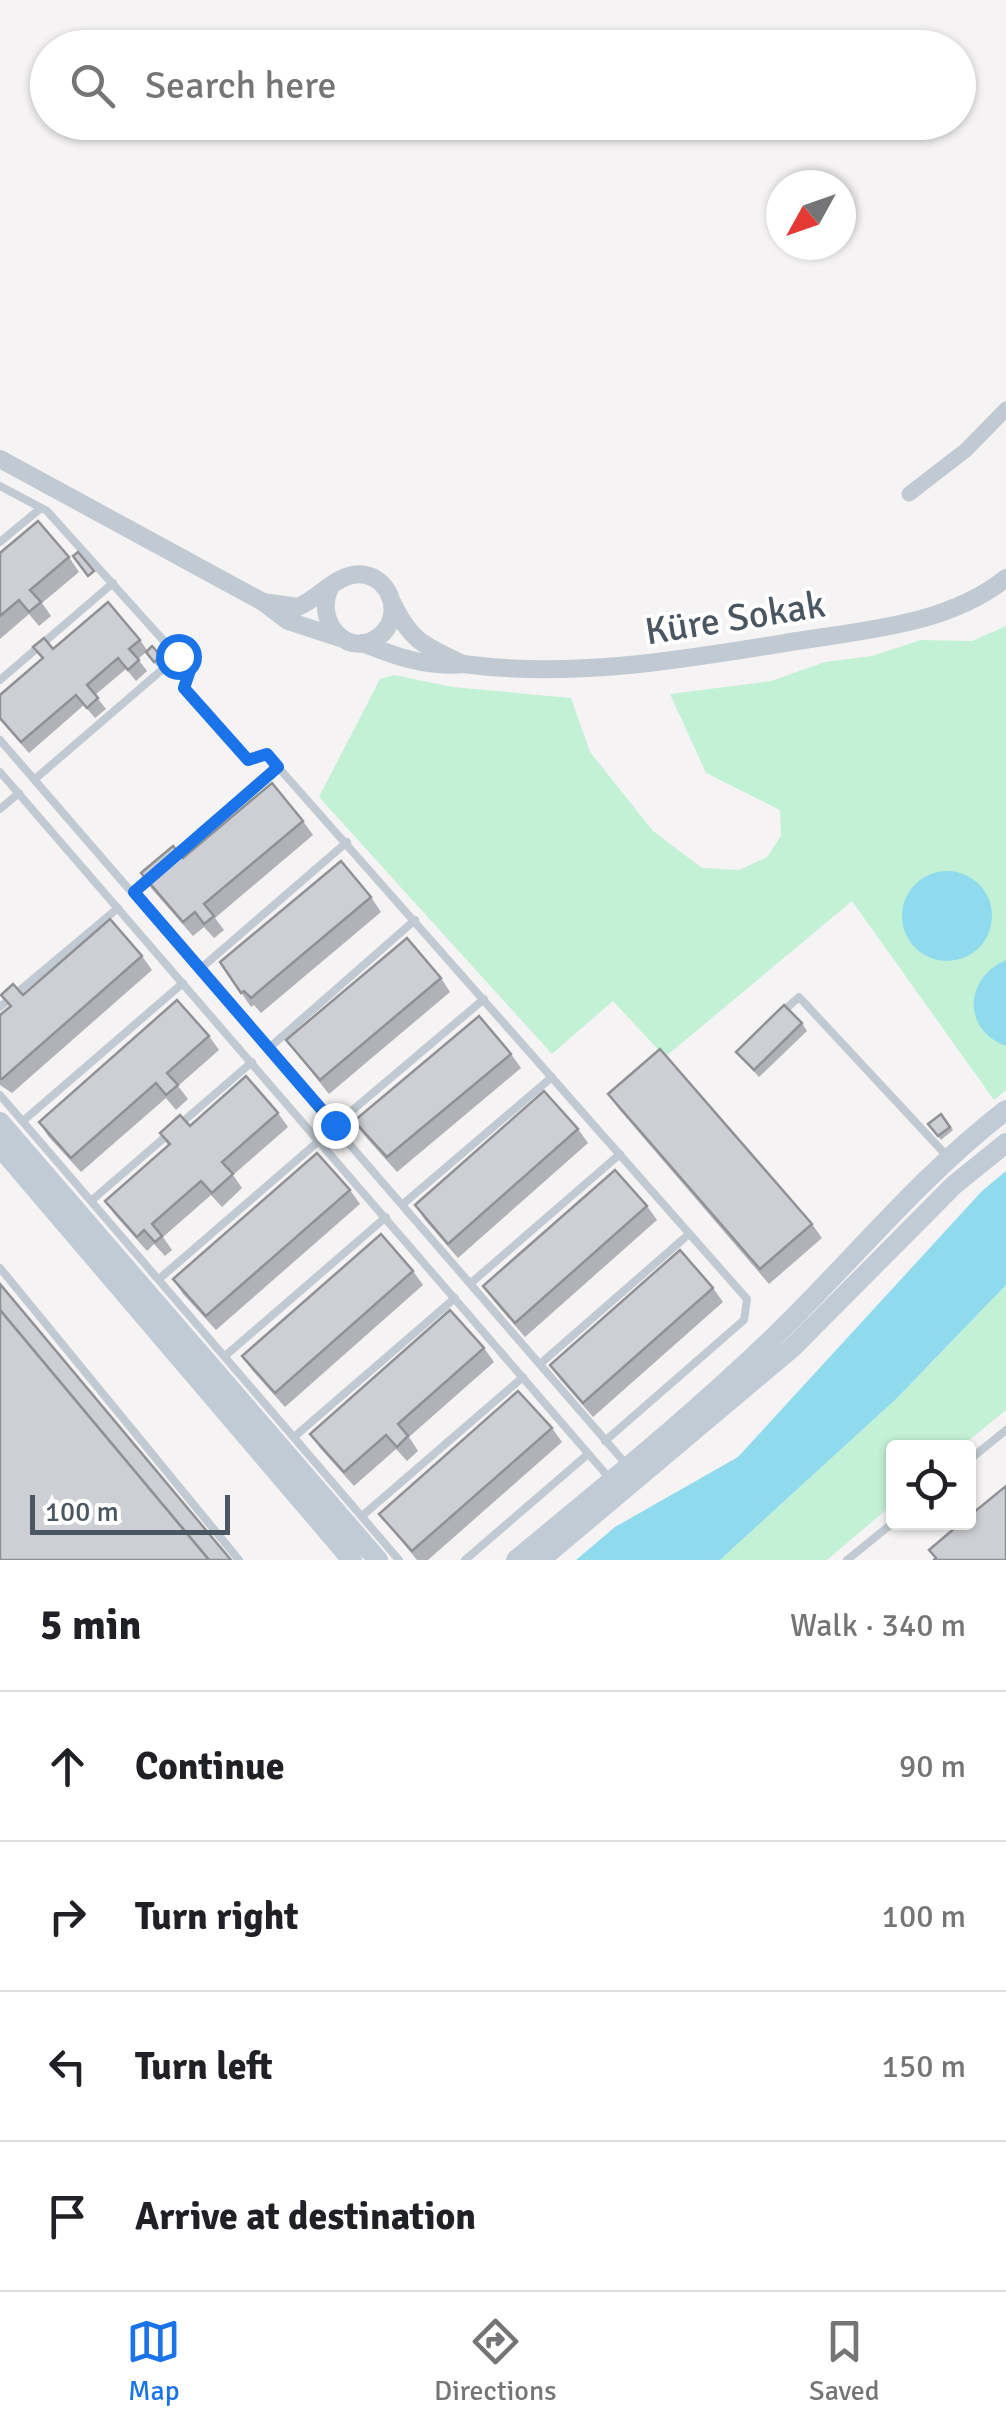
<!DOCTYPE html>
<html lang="en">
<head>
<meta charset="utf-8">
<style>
  body { margin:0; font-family:Signika,sans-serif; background:#f6f6f6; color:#202124 }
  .controls { position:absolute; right:30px; bottom:30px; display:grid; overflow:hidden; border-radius:10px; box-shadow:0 2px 8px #0004 }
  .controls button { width:90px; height:90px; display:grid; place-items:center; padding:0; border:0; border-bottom:2px solid #e0e0e0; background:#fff; color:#202124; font:50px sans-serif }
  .compass { position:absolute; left:766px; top:170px; width:90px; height:90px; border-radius:50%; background:#fff; box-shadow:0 2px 8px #0004; rotate:230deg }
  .scale { position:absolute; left:30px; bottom:25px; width:200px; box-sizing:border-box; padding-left:10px; border:5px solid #4a5661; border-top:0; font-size:28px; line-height:35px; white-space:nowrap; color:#4a5661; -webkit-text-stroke:8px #fff; paint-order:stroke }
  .stop { position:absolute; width:30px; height:30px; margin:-22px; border:8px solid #1a73e8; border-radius:50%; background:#fff }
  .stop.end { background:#1a73e8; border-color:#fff; box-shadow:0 2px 10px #0008 }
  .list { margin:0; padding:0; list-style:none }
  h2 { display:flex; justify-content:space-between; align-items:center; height:130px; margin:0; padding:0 40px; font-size:42px }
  h2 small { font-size:32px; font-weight:400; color:#757577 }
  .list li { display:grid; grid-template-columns:65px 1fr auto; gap:30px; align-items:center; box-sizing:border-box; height:150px; padding:0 40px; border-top:2px solid #e0e0e0 }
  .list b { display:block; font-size:38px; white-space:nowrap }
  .list em { font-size:32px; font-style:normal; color:#757577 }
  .icon { flex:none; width:55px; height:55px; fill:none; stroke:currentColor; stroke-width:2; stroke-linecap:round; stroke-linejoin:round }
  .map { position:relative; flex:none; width:1006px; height:1560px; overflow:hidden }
  .search { position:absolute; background:#fff; box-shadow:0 2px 8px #0004; left:30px; right:30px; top:30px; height:110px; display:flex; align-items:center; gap:25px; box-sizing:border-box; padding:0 35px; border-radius:55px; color:#757577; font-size:38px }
  .sheet { height:730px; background:#fff }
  nav { display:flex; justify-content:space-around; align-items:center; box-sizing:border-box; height:140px; border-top:2px solid #e0e0e0; background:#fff; font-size:28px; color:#757577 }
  nav a { display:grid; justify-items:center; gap:5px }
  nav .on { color:#1a73e8 }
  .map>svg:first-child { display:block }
  .green { fill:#c3f1d5 }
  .water { fill:#90daee }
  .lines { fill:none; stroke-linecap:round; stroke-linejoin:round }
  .service { stroke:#c1cad2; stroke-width:8 }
  .minor { stroke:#c1cad2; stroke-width:15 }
  .tertiary { stroke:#c1cad2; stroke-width:18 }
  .secondary { stroke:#c1cbd6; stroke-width:20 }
  .wall { fill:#b0b2b7 }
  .building { fill:#cdcfd5; stroke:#909195; stroke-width:2.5 }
  .route { stroke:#1a73e8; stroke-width:12 }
  .labels { text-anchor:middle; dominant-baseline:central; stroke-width:8; stroke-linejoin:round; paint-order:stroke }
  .street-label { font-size:38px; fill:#4a5661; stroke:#fff }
</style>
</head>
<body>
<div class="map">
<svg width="1006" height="1560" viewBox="0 0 1006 1560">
  <rect width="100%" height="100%" fill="#f5f3f3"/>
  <g class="green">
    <path d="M1006,626V1090L994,1100L852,901L665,1057L613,1001L552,1054L319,797L380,679L394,675L453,687L571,698L590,752L653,831L702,868L739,870L767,857L781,836L780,810L706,773L670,694L771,681L825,662L872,656L921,640L972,641Z"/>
    <path d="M1006,1285V1410L961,1447L894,1448L893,1504L827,1560H720L896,1399Z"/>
  </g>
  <g class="water">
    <circle cx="947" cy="916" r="45"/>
    <path d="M1006,960V1046C962,1030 964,978 1006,960Z"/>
    <path d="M1006,1171V1285L896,1399L720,1560H576L615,1527L738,1457L982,1191Z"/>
  </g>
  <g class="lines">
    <g class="service">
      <path d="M0,486L47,511L190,670L184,688L248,760L267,754L278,767L747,1299L744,1320L605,1441"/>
      <path d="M0,542L41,508"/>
      <path d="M0,680L113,583"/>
      <path d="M0,740L626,1464"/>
      <path d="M0,772L611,1480"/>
      <path d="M35,779L178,656"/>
      <path d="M0,809L19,793"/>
      <path d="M175,857L278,767"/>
      <path d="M200,969L347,842"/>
      <path d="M0,1007L118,908"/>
      <path d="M781,1013L799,997L947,1156"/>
      <path d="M269,1048L415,920"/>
      <path d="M0,1095L399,1560"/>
      <path d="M23,1121L183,983"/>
      <path d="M335,1125L484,999"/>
      <path d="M91,1201L252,1062"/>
      <path d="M403,1204L552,1077"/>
      <path d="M0,1268L239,1560"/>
      <path d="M159,1279L320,1140"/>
      <path d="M471,1283L620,1154"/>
      <path d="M225,1356L386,1217"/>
      <path d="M540,1364L689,1234"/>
      <path d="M294,1437L455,1298"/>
      <path d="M968,1461L1006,1430"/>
      <path d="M362,1516L523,1377"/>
      <path d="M465,1560L588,1454"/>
      <path d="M847,1560L894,1522"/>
    </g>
    <path class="minor" d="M909,494L966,450L1006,409"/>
    <g class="tertiary">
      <path d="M0,459L263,602"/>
      <path d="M330,588C313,622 351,664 383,633C406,609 384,568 352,575C333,579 317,599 298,607L263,602L288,621L340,638"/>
      <path d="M362,643C395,656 427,668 463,664C425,646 411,642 392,602"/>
      <path d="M463,664C576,679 686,659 797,641C867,630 949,624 1006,578"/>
    </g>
    <g class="secondary">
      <path d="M0,1122L378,1560"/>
      <path d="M0,1147L352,1560"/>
      <path d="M516,1560C606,1485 698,1411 782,1329C856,1256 923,1174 1006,1110"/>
      <path d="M540,1560L793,1347L954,1185L1006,1143"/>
    </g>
  </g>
  <g class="wall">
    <path d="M0,553L69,557L79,572L42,603L51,616L39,626L29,614L0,639Z"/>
    <path d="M140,640L147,650L152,646L164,660L157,666L146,652L138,659L147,671L136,681L126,669L95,695L106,709L95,718L84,705L29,753L0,720V695L42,659L33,647L53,649Z"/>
    <path d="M303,821L313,835L215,918L224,930L214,938L204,927L193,936L151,888L141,873L183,858Z"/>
    <path d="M371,897L381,912L261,1013L254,1005L251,1007L220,962Z"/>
    <path d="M142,956L152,970L12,1093L0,1085V1015L10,1007L1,995H23Z"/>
    <path d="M441,978L450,992L329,1094L286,1040Z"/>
    <path d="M802,1023L807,1031L759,1077L736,1052Z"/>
    <path d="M209,1036L219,1050L178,1086L188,1099L176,1110L166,1098L81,1172L48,1136L39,1122Z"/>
    <path d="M511,1054L521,1068L397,1172L364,1135L354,1121Z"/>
    <path d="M608,1094L812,1224L822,1238L769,1284L618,1108Z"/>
    <path d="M278,1113L288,1127L233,1175L242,1188L222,1207L211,1195L163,1237L172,1250L165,1256L154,1244L147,1251L115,1215L105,1201L168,1145L160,1133L190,1126Z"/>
    <path d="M941,1114L953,1130L941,1140L928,1124Z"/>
    <path d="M578,1129L588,1143L458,1258L425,1220L415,1205Z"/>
    <path d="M350,1190L360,1204L216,1330L183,1294L173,1279Z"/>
    <path d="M647,1206L657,1220L525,1337L493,1300L483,1286Z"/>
    <path d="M413,1271L423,1285L285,1407L252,1370L242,1356Z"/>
    <path d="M713,1288L723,1302L593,1417L560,1379L550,1365Z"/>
    <path d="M484,1348L494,1362L409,1437L418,1451L407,1461L396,1449L354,1486L320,1448L310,1434Z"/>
    <path d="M552,1428L562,1442L428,1560H417L379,1514Z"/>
  </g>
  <g class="building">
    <path d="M38,521L69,557L30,590L41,602L29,612L19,600L0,616V553Z"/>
    <path d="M78,552L94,571L88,576L73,556Z"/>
    <path d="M108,602L140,640L129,649L139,660L128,670L118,658L87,685L98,698L87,708L76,695L21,742L0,718V695L43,658L33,647L44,638L53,649Z"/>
    <path d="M152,646L161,656L154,662L146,652Z"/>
    <path d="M272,783L303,821L204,904L214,916L204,924L195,912L183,922L141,873L173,846L183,858Z"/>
    <path d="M341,861L371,897L251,998L244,991L241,993L220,962Z"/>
    <path d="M110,919L142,956L2,1079L0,1078V1015L11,1006L1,995L13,984L23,995Z"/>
    <path d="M407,938L441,978L320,1080L286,1040Z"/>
    <path d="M177,1000L209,1036L167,1073L178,1085L166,1095L156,1083L71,1158L39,1122Z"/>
    <path d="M784,1005L802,1023L754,1070L736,1052Z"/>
    <path d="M479,1016L511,1054L387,1157L354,1121Z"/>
    <path d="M660,1049L812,1224L760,1269L608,1094Z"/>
    <path d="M246,1076L278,1113L222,1162L233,1174L212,1193L201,1181L152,1224L162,1236L155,1242L144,1230L137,1237L105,1201L170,1144L160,1133L180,1115L190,1126Z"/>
    <path d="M544,1091L578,1129L448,1244L415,1205Z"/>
    <path d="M941,1114L950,1127L938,1136L928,1124Z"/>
    <path d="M317,1153L350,1190L206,1316L173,1279Z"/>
    <path d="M615,1170L647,1206L515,1323L483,1286Z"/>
    <path d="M381,1234L413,1271L275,1393L242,1356Z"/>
    <path d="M680,1250L713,1288L583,1403L550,1365Z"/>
    <path d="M0,1284L231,1560H209L0,1310Z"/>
    <path d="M0,1310L209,1560H0Z"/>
    <path d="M450,1310L484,1348L398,1424L408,1436L397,1447L386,1435L344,1472L310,1434Z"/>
    <path d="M518,1391L552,1428L412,1551L379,1514Z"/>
    <path d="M1006,1486V1560H934L936,1558L929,1550L962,1522H968V1517Z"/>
  </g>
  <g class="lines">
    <path class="route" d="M178,656L190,670L184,688L248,760L267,754L278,767L134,892L335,1125"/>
  </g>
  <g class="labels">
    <g class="street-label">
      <text transform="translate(735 618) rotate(-9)">Küre Sokak</text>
    </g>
  </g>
</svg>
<div class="controls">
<button><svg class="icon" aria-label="locate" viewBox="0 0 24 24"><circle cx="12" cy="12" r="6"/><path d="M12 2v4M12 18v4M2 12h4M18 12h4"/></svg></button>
</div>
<svg class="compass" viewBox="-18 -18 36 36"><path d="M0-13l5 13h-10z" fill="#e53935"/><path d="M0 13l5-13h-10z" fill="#757577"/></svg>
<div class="scale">100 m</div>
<div class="stop" style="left:178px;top:656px"></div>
<div class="stop end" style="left:335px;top:1125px"></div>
<div class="search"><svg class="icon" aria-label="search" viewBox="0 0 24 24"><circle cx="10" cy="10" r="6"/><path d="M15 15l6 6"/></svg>Search here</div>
</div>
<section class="sheet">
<h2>5 min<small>Walk · 340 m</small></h2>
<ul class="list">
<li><svg class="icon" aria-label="ahead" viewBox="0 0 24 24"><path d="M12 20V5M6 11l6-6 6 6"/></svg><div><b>Continue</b></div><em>90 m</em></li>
<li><svg class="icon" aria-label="right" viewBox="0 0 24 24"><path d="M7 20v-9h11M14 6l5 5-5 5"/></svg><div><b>Turn right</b></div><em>100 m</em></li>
<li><svg class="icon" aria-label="left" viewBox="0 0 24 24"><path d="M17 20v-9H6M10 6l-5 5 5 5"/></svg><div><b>Turn left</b></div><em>150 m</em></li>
<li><svg class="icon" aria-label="arrive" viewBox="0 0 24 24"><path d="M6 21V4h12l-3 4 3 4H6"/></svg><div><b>Arrive at destination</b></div></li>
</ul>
</section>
<nav>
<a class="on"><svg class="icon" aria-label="map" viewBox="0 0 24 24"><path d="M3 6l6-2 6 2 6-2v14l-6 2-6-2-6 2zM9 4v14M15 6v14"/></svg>Map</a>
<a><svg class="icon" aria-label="directions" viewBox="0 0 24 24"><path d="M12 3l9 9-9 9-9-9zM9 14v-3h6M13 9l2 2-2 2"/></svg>Directions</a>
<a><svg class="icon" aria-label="saved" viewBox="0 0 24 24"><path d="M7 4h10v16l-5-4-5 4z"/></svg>Saved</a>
</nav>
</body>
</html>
